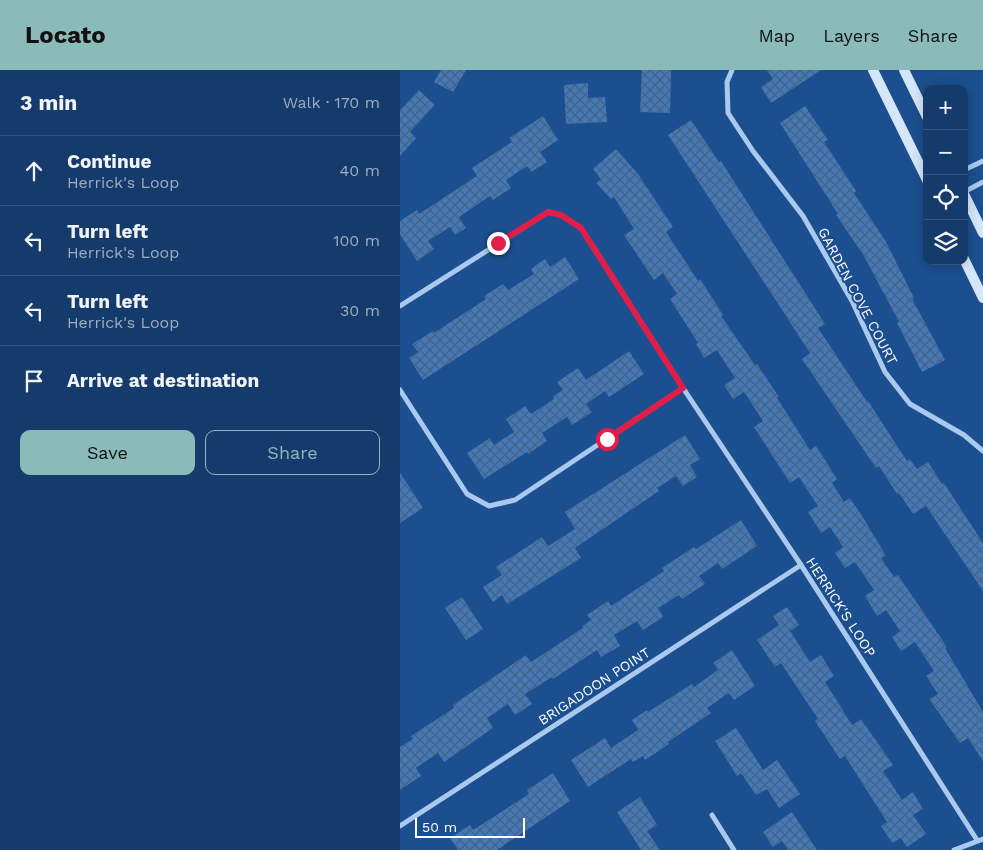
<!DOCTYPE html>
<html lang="en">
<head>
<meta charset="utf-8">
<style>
  body { margin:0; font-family:"Work Sans",sans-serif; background:#1d4271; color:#f1f3f6 }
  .controls { position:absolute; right:15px; top:15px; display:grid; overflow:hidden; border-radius:10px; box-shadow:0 2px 12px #0003 }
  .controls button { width:45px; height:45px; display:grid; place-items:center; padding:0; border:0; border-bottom:1px solid #33557e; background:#143b6b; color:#f1f3f6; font:25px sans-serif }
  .scale { position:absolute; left:15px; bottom:12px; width:110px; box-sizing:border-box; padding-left:5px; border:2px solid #fff; border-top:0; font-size:14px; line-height:18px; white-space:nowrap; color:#fff; -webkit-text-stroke:4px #1b4f8f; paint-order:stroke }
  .stop { position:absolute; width:15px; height:15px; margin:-11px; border:4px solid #e11d48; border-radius:50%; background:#fff }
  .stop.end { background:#e11d48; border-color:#fff; box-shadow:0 1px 5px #0008 }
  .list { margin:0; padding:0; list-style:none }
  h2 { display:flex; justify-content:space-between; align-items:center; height:65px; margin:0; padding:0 20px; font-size:21px }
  h2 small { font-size:16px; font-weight:400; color:#9dadc1 }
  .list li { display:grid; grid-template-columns:32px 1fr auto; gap:15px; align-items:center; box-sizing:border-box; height:70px; padding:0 20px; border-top:1px solid #33557e }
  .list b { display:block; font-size:19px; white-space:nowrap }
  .list p { margin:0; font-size:16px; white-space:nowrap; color:#9dadc1 }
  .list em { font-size:16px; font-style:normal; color:#9dadc1 }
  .actions { display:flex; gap:10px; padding:15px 20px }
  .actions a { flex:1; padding:11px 0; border:1px solid #8bbbb9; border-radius:10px; text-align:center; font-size:18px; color:#8bbbb9 }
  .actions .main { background:#8bbbb9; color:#111 }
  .icon { flex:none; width:28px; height:28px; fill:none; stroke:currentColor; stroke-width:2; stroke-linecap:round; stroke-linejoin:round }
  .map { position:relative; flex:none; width:583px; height:780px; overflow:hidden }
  header { display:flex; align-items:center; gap:30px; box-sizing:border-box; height:70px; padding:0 25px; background:#8bbbb9; color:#111 }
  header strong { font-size:24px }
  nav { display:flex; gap:28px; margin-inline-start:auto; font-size:18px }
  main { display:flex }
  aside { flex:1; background:#143b6b }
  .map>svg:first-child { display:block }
  .building { fill:url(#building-cross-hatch) }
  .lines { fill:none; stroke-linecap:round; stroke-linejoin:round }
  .minor { stroke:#a9c9ee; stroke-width:5 }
  .secondary { stroke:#d6e6fa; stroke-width:10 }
  .route { stroke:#e11d48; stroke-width:6 }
  .labels { text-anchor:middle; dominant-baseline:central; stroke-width:4; stroke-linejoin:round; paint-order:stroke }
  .street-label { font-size:14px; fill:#fff; stroke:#1b4f8f }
</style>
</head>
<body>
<header>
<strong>Locato</strong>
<nav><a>Map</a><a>Layers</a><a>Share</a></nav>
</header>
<main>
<aside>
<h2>3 min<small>Walk · 170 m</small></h2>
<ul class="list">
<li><svg class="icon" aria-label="ahead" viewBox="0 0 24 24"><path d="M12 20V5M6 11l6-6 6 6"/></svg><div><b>Continue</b><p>Herrick's Loop</p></div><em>40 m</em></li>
<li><svg class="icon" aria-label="left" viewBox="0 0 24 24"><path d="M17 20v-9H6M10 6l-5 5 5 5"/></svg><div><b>Turn left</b><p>Herrick's Loop</p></div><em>100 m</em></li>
<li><svg class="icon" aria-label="left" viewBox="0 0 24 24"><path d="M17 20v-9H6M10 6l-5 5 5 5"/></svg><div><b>Turn left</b><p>Herrick's Loop</p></div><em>30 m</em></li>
<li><svg class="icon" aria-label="arrive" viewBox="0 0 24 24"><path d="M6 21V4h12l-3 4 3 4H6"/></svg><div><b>Arrive at destination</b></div></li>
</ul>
<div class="actions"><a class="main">Save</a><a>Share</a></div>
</aside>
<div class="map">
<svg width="583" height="780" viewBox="0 0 583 780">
  <defs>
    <pattern id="building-cross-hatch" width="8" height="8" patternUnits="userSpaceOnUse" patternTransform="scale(1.25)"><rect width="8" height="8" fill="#4478b7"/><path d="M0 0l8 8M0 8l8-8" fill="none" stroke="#486282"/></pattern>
  </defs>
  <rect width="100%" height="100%" fill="#1b4f8f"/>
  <g class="building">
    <path d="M41,0H66L53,22L34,12Z"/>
    <path d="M242,0H271L270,43L240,42Z"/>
    <path d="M367,0H421L371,33L361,17L373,9Z"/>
    <path d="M188,13V28L205,27L207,52L166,54L164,15Z"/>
    <path d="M19,20L35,35L10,62L16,68L0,86V40Z"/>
    <path d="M405,36L428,70L424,72L456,121L454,123L486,172L514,228L512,229L545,290L522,302L497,253L499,252L464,186L436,145L438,144L380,53Z"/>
    <path d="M143,46L158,70L140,82L147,92L131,102L127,96L106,110L111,118L93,130L90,126L59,147L66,158L55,165L50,157L28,171L34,179L17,191L0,164V151L17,140L19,144L77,106L72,98L112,72L109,68Z"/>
    <path d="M291,50L319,92L321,91L425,254L418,258L467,332L468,331L507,391L510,389L517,399L528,392L542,414L544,413L553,427L583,473V521L526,436L513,444L499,423L497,424L479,396L476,398L402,289L410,283L268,65Z"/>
    <path d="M216,79L238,104L273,157L266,162L298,211L300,209L323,245L321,246L355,295L357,294L379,327L377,328L410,380L416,376L437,409L432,413L444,432L450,428L464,449L486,486L481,488L494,507L498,505L547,577L545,578L583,642V691L568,668L560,673L529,629L538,624L526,606L534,601L515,572L501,581L492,567L500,561L486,540L477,546L465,526L474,520L455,492L445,498L435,483L443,477L430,457L421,463L408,442L418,436L399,407L390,413L354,357L363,351L344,322L333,329L324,315L335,308L317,280L304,288L296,274L298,273L270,229L277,224L263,203L254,210L224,165L234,159L214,127L211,129L196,113L201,109L193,99Z"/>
    <path d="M165,187L179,209L23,310L9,288L18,282L12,274L33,261L34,263L86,229L84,226L103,214L108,220L134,204L131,199L145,189L150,197Z"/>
    <path d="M229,281L244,304L209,327L205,321L186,334L192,342L172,355L167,347L142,363L147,371L128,384L127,382L84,409L67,383L90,368L94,375L114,362L106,349L125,336L131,344L154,329L153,326L163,320L157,312L178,298L186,310Z"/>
    <path d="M285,365L300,389L290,395L297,407L283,416L276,406L257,418L259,421L175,478L181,488L107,534L102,525L93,532L83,517L102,505L96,497L142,467L148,476L175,459L165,442Z"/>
    <path d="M0,403L23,438L0,453Z"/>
    <path d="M341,450L357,476L322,499L318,493L299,506L305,514L282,529L279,525L258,538L263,547L243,560L237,551L214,565L220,576L201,587L197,580L153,609L152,607L125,624L132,634L115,645L108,634L87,648L93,658L44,692L38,683L16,698L21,706L0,720V677L13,669L11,666L54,638L53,635L126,585L131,592L183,558L182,556L191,550L187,545L208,531L211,536L264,501L262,498L294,477L296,479Z"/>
    <path d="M62,527L83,559L66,570L45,538Z"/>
    <path d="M387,537L399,555L390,561L410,592L421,585L434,606L425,612L452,655L461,649L493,695L483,701L502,730L513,722L523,739L513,745L526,764L507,777L501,768L492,773L481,756L487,752L445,686L440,689L415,651L418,649L381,593L375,597L357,570L379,555L373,546Z"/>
    <path d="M332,580L355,616L334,630L329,623L307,638L311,643L268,672L269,674L245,690L243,686L233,692L231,689L188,717L171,690L205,668L211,678L238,660L232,650L247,640L248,642L292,614L294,617L318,600L313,593Z"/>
    <path d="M336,658L363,700L377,690L400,724L379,738L367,719L356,725L341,703L337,706L315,671Z"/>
    <path d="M153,703L170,731L97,780H58L50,768L70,755L73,760L129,724L127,720Z"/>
    <path d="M240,727L257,755L247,761L260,780H241L217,742Z"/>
    <path d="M392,742L417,780H388L382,771L373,777L363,762Z"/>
  </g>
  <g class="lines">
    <g class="minor">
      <path d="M332,0L327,12L328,43L353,81L403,146L452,231L485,302L510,334L564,365L583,381"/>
      <path d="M564,100L583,91"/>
      <path d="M564,122L583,112"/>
      <path d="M0,236L148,142L161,145L181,158L283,318L401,495L577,770"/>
      <path d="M0,320L67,424L89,436L115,430L283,318"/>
      <path d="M312,745L334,780"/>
      <path d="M0,756L401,495"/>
      <path d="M554,780L583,769"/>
    </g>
    <g class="secondary">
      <path d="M473,0L527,110"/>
      <path d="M504,0L527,47"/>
      <path d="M564,124L583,163"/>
      <path d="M564,189L583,228"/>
    </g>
  </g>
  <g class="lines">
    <path class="route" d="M98,173L148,142L161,145L181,158L283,318L207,369"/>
  </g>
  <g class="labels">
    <g class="street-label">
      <text transform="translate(458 226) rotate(62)">GARDEN COVE COURT</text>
      <text transform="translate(441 537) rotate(57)">HERRICK'S LOOP</text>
      <text transform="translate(194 616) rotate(-33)">BRIGADOON POINT</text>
    </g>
  </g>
</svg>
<div class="controls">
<button>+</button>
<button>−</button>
<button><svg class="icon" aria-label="locate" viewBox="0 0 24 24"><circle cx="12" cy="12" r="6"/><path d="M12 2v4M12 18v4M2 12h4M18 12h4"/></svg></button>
<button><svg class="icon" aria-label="layers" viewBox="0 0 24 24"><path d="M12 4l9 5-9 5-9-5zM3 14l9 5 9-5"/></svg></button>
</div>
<div class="scale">50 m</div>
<div class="stop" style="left:207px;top:369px"></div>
<div class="stop end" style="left:98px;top:173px"></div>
</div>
</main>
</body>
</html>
